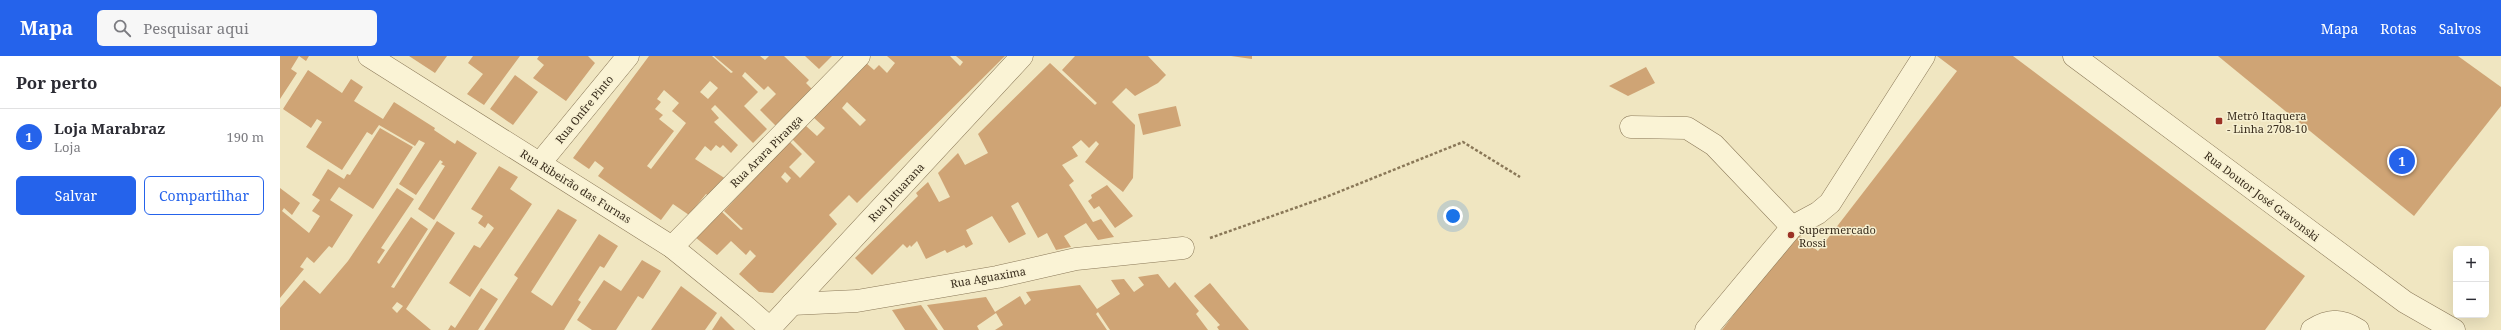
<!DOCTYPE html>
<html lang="pt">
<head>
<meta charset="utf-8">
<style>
  body { margin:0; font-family:"Noto Serif",serif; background:#f7f7f7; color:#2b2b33 }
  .controls { position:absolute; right:12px; bottom:12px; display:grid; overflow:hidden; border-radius:6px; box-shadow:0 4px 16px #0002 }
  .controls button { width:36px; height:36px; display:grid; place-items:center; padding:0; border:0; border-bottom:1px solid #e1e1e2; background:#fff; color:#2b2b33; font:20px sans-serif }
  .you { position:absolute; left:1173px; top:160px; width:14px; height:14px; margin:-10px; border:3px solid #fff; border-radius:50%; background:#1a73e8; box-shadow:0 0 0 6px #1a73e833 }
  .badge { display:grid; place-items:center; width:26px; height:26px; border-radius:50%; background:#2563eb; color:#fff; font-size:13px; font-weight:700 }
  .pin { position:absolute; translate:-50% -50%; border:2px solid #fff; box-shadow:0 1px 4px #0006 }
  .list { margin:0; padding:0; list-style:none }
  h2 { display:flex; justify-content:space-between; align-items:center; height:52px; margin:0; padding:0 16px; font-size:17px }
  h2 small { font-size:13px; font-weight:400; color:#7c7c81 }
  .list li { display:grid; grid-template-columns:26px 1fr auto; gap:12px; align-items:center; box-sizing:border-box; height:56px; padding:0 16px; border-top:1px solid #e1e1e2 }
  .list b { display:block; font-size:15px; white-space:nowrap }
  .list p { margin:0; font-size:13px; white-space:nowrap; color:#7c7c81 }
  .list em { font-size:13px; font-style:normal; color:#7c7c81 }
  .actions { display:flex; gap:8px; padding:12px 16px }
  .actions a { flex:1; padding:9px 0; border:1px solid #2563eb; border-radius:6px; text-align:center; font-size:14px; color:#2563eb }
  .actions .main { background:#2563eb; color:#fff }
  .icon { flex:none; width:22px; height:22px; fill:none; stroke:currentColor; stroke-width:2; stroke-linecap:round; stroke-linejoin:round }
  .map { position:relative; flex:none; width:2221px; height:274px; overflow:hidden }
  header { display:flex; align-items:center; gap:24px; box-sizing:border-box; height:56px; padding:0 20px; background:#2563eb; color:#fff }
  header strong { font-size:19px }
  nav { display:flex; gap:22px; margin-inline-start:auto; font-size:14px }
  .search { width:280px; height:36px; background:#f7f7f7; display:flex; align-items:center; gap:10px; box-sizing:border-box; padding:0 14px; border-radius:6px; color:#7c7c81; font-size:15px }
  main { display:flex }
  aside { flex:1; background:#fff }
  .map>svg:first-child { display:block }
  .building { fill:#cfa475; fill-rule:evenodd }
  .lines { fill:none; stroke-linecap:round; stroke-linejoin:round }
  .minor-casing { stroke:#8a7858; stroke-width:23 }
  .path { stroke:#8a7858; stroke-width:2.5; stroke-dasharray:3 2; stroke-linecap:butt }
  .minor { stroke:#faf3d5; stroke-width:22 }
  .poi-dot { fill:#9b3125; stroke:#f7f0d1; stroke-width:1.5 }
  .labels { text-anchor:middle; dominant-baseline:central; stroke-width:3; stroke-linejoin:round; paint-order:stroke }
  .street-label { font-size:11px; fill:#392d1d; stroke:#f7f0d1 }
  .poi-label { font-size:11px; fill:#392d1d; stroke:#f7f0d1; text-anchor:start }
</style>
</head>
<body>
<header>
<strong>Mapa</strong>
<div class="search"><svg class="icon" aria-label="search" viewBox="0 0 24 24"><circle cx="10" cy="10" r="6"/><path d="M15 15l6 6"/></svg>Pesquisar aqui</div>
<nav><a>Mapa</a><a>Rotas</a><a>Salvos</a></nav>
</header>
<main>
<aside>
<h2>Por perto<small></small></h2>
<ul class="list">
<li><span class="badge">1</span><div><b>Loja Marabraz</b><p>Loja</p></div><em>190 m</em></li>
</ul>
<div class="actions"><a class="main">Salvar</a><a>Compartilhar</a></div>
</aside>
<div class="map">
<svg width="2221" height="274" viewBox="0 0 2221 274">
  <rect width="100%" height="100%" fill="#f0e6c1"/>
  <g class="building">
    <path d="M0,0H29L26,5L19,0L11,13L17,17L0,43Z"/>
    <path d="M129,0H167L155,17Z"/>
    <path d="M193,0H240L204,49L187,38L203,18L188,7Z"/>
    <path d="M259,0H308L315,7L286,45L253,22L264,9L257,3Z"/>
    <path d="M369,0H432L451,17L453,16L434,0H480L485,4L489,0H504L529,24L526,27L532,33L496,70L480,54L496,38L488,30L484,34L465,16L462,20L478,36L464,50L487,73L473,87L435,49L431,53L439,62L434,66L458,89L451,97L443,89L440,92L436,89L431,95L425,90L415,103L446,123L430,141L426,138L409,159L393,148L381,164L318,120L324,112L315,105L309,113L293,102ZM430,25L438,32L428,43L420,36ZM384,34L399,47L392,55L406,67L371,113L367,110L394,75L379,63L383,59L375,53L381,46L377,43Z"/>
    <path d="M525,0H552L539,13Z"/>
    <path d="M607,0H670L680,10L683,6L676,0H725L577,147L569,139L549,159L557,168L493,237L479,236L459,218L476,200L470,194L466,199L451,185L437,199L415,181L441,155L461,174L463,173L444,155L509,85L522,98L509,111L520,122L535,106L512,83L525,69L537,80L545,72L533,61L585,6L594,14L599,9L607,17L615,7ZM567,46L586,64L580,70L562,52ZM505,116L511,122L507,127L501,121Z"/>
    <path d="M795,0H868L886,19L878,27L855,40L846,32L832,46L855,69L853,122L843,136L805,106L819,88L816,85L809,92L801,84L792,91L798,100L782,109L794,125L789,129L813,166L821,163L834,181L818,184L806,167L784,180L791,191L776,194L767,177L758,182L738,146L731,150L746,178L729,187L712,160L686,174L693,188L686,192L684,189L667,197L665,194L646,203L637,185L631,191L630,189L627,192L623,188L592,219L575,202L638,140L636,137L648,126L659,146L670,141L658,117L678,97L685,109L708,97L698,78L770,7L815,49L817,47L782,14Z"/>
    <path d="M951,0H972V3Z"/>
    <path d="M1657,0H1733L2025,220L1985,274H1442L1516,177L1538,195L1677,15Z"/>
    <path d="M1938,0H2178L2221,31V50L2134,160Z"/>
    <path d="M1366,11L1375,27L1348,40L1329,30Z"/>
    <path d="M28,14L62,37L71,23L83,31L74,45L103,63L114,46L155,72L154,74L175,88L177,84L197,97L154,164L138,153L165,110L161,108L163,106L160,104L136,139L119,128L145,87L139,84L135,90L99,69L92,79L87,76L62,114L26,91L42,66L37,63L31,72L3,53Z"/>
    <path d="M235,19L258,36L233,69L210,53Z"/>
    <path d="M896,50L901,70L863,79L858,58Z"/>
    <path d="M100,72L133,91L93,153L59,131L50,144L73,159L52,192L49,190L34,207L27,201L20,211L24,213L0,242V132L20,147L12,159L4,152L2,155L29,177L40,160L32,155L40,144L32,139L48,113L64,123L67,118L70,119Z"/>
    <path d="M219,110L238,121L230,133L252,148L190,241L169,227L194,189L200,192L214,172L208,167L205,172L198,167L203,160L191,153Z"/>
    <path d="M827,129L853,160L835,172L819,150L814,153L808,145L812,142L811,139Z"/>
    <path d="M117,132L134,143L101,192L105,194L97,206L99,208L131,161L148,173L111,231L114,232L157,165L175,177L126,253L151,274H0V252L24,224L40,238L68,205ZM117,246L123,250L117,257L112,252Z"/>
    <path d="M278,153L297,164L251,236L272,250L319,178L338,190L324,212L320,210L298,244L301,246L284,274H204L238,222L234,219Z"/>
    <path d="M362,204L381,215L363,243L358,240L336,274H312L297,264L324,224L341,235Z"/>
    <path d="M878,218L889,232L895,226L919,255L916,258L928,274H830L818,256L816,258L827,274H715L723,269L716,257L697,270L699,274H664L647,249L706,241L715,256L740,240L745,249L751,244L746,236L800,229L817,253L840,238L831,224L844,223L854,236L864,229L858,221Z"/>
    <path d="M930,227L969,274H939L937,271L940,269L914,240Z"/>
    <path d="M401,230L437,257L425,274H371Z"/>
    <path d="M201,232L218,243L198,274H168L171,269L175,272Z"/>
    <path d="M641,249L658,274H625L612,254Z"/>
    <path d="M441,260L455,274H432Z"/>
  </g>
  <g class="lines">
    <defs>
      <g id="minor">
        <path d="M89,0L392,191L466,251L492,274"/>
        <path d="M1794,0L2125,246L2174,274"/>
        <path d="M1351,71L1407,72L1434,89L1512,171"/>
        <path d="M260,107L348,0"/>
        <path d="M392,191L579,0"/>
        <path d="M512,248L577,245L717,221L796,203L903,192"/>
        <path d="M490,272L742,0"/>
        <path d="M1426,274L1512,171L1538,157L1550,147L1644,0"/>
        <path d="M2032,274C2049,263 2061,263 2078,274"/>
      </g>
    </defs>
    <use href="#minor" class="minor-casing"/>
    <path class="path" d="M930,182L1046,141L1183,86L1240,121"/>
    <use href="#minor" class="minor"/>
  </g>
  <g class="poi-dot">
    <rect x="1935" y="61" width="8" height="8" rx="2"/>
    <circle cx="1511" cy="179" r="4"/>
  </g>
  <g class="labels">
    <g class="street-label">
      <text transform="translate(304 53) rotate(-51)">Rua Onfre Pinto</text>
      <text transform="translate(486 95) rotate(-45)">Rua Arara Piranga</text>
      <text transform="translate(296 130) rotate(32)">Rua Ribeirão das Furnas</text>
      <text transform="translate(616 136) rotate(-47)">Rua Jutuarana</text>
      <text transform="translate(1982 140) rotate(37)">Rua Doutor José Gravonski</text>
      <text transform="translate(708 221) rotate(-10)">Rua Aguaxima</text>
    </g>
    <g class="poi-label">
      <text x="1947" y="59">Metrô Itaquera<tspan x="1947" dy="13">- Linha 2708-10</tspan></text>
      <text x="1519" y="173">Supermercado<tspan x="1519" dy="13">Rossi</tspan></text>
    </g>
  </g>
</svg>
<div class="controls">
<button>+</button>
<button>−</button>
</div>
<div class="you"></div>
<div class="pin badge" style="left:2122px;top:105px">1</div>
</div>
</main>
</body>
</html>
